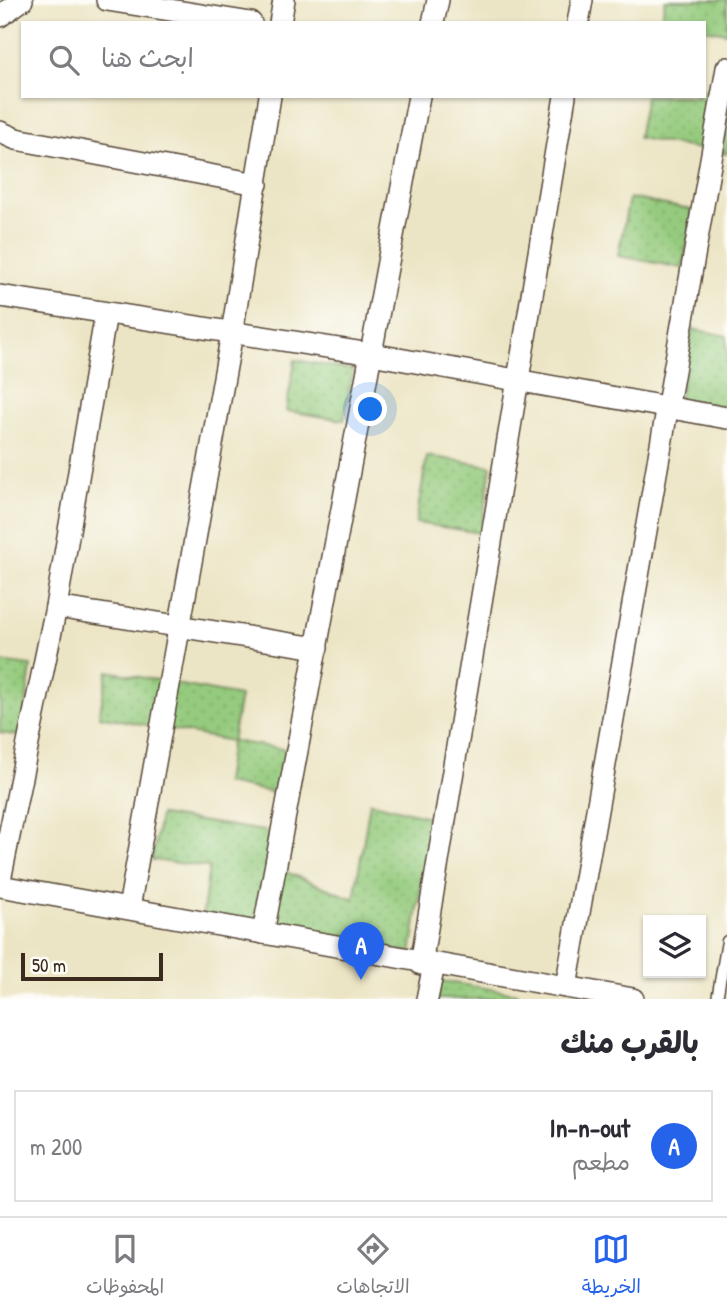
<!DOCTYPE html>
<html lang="ar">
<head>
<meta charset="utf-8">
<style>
  body { margin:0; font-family:"Patrick Hand","Playpen Sans Arabic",sans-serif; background:#f2f2f3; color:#2b2b33; direction:rtl }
  .controls { position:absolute; right:21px; bottom:21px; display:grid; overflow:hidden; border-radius:0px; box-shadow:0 2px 5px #0004 }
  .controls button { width:63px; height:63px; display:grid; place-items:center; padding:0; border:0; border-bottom:2px solid #e1e1e2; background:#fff; color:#2b2b33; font:35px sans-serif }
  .scale { position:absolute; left:21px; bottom:18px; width:142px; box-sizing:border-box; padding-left:7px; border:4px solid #3b2a1e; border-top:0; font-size:19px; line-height:24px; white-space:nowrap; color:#3b2a1e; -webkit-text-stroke:5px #fdfcf7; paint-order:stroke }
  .you { position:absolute; left:371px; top:410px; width:24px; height:24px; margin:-18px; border:5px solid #fff; border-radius:50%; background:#1a73e8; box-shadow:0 0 0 10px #1a73e833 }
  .badge { display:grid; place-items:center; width:46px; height:46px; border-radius:50%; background:#2563eb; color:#fff; font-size:23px; font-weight:700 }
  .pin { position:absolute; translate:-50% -58px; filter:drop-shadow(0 2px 4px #0008) }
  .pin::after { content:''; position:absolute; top:37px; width:24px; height:21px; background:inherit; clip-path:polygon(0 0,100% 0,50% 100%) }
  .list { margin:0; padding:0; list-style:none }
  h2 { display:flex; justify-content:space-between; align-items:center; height:91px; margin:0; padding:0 28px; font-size:30px }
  h2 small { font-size:23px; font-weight:400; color:#7c7c81 }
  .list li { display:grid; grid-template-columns:46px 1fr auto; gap:21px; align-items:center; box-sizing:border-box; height:112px; margin:0 14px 14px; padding:0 14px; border:2px solid #e1e1e2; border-radius:0px }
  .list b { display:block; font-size:26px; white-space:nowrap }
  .list p { margin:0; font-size:23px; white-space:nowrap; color:#7c7c81 }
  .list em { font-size:23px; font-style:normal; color:#7c7c81 }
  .icon { flex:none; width:38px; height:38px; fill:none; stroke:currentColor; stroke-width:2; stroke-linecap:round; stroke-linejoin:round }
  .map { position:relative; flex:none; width:727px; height:999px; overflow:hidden; direction:ltr }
  .search { position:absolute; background:#fff; box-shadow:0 2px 5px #0004; left:21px; right:21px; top:21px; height:77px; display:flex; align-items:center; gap:18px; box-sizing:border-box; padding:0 24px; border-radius:0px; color:#7c7c81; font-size:26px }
  .sheet { height:217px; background:#fff }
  nav { display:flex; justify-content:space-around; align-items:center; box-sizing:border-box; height:98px; border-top:2px solid #e1e1e2; background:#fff; font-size:19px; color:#7c7c81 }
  nav a { display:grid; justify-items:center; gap:4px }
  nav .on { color:#2563eb }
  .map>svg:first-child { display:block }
  .grass { fill:url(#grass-dots); stroke:#687a4e; stroke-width:2 }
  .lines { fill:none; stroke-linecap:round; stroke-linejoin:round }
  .service-casing { stroke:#564637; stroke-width:13 }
  .minor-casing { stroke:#564637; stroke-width:24 }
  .service { stroke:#fff; stroke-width:10 }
  .minor { stroke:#fff; stroke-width:21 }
</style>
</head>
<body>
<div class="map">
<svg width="727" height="999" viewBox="0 0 727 999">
  <defs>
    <pattern id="grass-dots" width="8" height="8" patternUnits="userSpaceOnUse" patternTransform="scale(1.75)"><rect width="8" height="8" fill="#95cb7e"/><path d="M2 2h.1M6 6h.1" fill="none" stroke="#81ae6c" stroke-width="1.8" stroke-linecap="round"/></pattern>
  </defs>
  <rect width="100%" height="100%" fill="#fdfcf7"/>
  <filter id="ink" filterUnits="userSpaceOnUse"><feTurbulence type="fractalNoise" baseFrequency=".0143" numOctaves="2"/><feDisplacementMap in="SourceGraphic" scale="14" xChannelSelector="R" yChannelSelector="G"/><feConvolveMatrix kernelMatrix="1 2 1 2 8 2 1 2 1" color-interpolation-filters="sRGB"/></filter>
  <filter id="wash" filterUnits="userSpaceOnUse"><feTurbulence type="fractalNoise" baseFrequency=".00686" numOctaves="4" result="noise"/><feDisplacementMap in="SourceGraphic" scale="28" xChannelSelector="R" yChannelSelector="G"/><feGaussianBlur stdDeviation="1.57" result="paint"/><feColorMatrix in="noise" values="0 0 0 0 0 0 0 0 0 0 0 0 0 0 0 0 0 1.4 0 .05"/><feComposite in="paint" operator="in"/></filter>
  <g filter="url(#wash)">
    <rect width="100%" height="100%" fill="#ece5c5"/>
    <g class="grass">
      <path d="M665,0H727V33L704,29V23L661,22Z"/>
      <path d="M704,90L727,95V154L638,138L646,96H704Z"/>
      <path d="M629,198L693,210L683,268L618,256Z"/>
      <path d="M692,329L727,336V408L679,399Z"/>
      <path d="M295,360L353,370L344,420L286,411Z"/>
      <path d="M427,456L491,466L481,533L416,523Z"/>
      <path d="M0,662L31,666L22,736L0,733Z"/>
      <path d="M108,671L240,696L232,741L290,750L282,794L225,783L231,741L99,716Z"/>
      <path d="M370,802L432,818L411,953L202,919L209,867L152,860L160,815L291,835L286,872L354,899Z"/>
      <path d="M440,981L517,993L516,999H436Z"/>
    </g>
  </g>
  <g filter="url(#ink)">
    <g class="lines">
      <defs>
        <path id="service" d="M717,999L727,941"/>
        <g id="minor">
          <path d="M107,0L251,23"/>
          <path d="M0,16L22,0"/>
          <path d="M280,23L284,0"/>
          <path d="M433,23L438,0"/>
          <path d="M578,23L582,0"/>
          <path d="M0,132L16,139L257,184"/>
          <path d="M0,296L371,354L727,418"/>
          <path d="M56,607L317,648"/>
          <path d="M0,880L56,607L106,313"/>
          <path d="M0,886L633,999"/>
          <path d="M129,908L232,333L270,96"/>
          <path d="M263,933L419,96"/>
          <path d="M421,964L565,96"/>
          <path d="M566,987L727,68"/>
          <path d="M427,999L434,965"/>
        </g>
      </defs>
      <use href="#service" class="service-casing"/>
      <use href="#minor" class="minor-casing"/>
      <use href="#service" class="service"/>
      <use href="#minor" class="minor"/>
    </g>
  </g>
</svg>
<div class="controls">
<button><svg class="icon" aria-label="layers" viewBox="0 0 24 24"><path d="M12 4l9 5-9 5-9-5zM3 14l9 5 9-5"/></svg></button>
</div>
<div class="scale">50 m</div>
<div class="you"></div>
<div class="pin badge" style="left:361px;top:980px">A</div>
<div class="search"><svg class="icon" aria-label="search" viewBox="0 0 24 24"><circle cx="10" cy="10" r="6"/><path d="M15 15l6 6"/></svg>ابحث هنا</div>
</div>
<section class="sheet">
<h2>بالقرب منك<small></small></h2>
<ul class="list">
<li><span class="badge">A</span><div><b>In-n-out</b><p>مطعم</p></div><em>200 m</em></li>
</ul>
</section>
<nav>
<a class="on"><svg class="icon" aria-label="map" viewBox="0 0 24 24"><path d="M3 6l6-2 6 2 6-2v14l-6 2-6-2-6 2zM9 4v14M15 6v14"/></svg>الخريطة</a>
<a><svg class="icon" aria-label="directions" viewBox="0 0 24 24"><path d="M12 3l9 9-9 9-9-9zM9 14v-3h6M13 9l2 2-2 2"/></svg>الاتجاهات</a>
<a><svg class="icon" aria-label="saved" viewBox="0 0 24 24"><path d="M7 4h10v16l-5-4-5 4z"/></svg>المحفوظات</a>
</nav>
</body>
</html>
